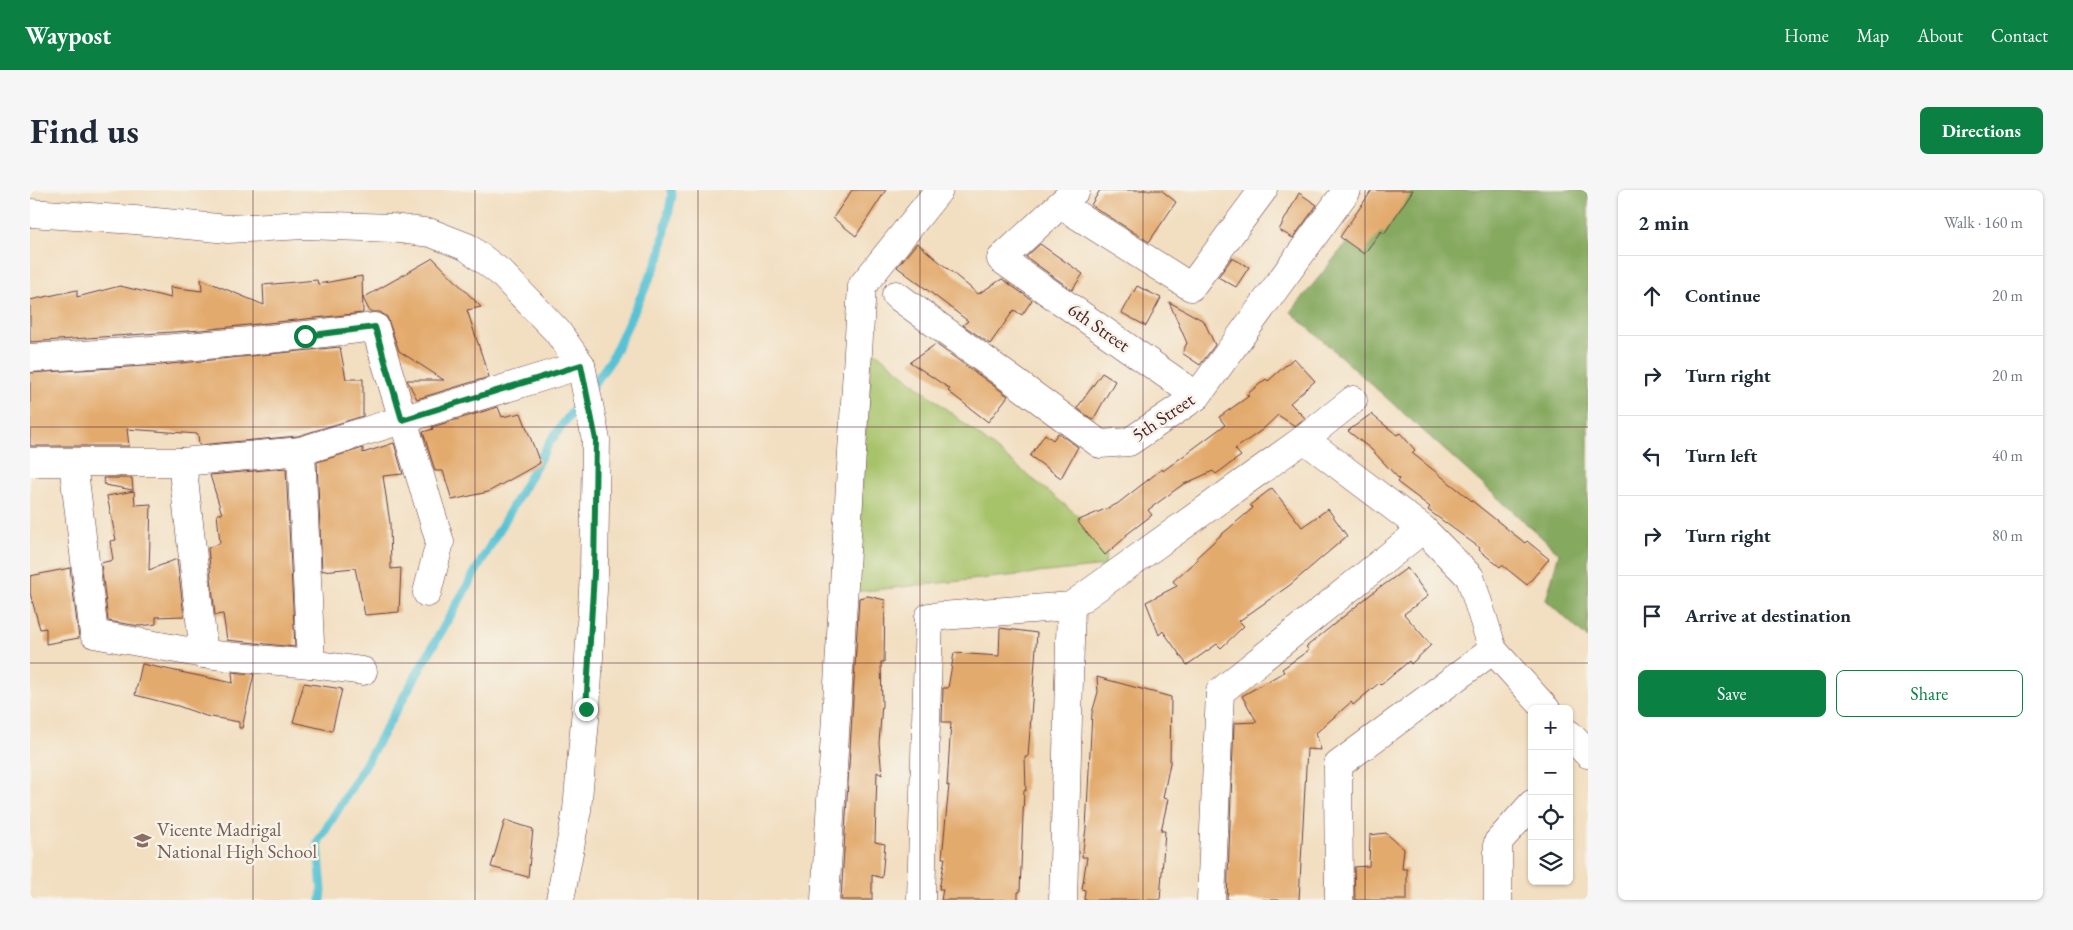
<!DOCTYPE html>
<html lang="en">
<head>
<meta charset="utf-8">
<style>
  body { margin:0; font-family:"EB Garamond",serif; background:#f6f6f7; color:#1f2937 }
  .controls { position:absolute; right:15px; bottom:15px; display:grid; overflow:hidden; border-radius:8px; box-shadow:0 1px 4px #0004 }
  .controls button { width:45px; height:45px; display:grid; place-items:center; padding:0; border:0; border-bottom:1px solid #e0e1e3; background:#fff; color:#1f2937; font:25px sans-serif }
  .stop { position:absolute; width:15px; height:15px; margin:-11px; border:4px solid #0b8043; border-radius:50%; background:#fff }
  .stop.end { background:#0b8043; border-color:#fff; box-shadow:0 1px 5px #0008 }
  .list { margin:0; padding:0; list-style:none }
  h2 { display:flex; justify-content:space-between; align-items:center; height:65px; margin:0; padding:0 20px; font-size:21px }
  h2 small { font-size:16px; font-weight:400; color:#747a83 }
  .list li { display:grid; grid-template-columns:32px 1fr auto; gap:15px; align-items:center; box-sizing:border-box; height:80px; padding:0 20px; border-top:1px solid #e0e1e3 }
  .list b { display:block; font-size:19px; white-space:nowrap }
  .list em { font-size:16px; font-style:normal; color:#747a83 }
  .actions { display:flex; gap:10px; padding:15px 20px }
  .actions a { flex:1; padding:11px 0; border:1px solid #0b8043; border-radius:8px; text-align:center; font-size:18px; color:#0b8043 }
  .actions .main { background:#0b8043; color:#fff }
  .icon { flex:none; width:28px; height:28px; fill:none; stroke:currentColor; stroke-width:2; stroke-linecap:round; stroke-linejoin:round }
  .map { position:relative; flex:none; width:1558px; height:710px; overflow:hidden; border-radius:8px }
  header { display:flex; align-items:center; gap:30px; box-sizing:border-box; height:70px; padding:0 25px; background:#0b8043; color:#fff }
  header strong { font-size:24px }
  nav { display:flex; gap:28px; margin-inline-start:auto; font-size:18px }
  .intro { display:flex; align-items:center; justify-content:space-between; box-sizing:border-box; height:120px; padding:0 30px }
  h1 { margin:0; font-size:35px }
  .button { padding:12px 22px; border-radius:8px; background:#0b8043; color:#fff; font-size:18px; font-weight:700 }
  main { display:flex; gap:30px; padding:0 30px }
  aside { flex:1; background:#fff; border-radius:8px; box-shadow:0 1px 4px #0004 }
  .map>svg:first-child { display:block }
  .green { fill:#a7c36a; stroke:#78714a }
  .forest { fill:#85a95e; stroke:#686444 }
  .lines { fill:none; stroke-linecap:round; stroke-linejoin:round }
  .stream { stroke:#58c2d4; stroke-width:9 }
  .building { fill:#e3aa6d }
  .minor-casing { stroke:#633c41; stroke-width:29 }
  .tertiary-casing { stroke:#633c41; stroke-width:29 }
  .minor { stroke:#fff; stroke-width:28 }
  .tertiary { stroke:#fff; stroke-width:28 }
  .route { stroke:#0b8043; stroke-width:6 }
  .grid { fill:none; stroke:#4a1f2b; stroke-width:1; stroke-opacity:0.55 }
  .labels { text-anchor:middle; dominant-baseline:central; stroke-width:5; stroke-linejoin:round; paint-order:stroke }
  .street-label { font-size:19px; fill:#4a1f2b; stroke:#f7f3e8 }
  .education-label { font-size:19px; fill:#785e54; stroke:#f7f3e8; text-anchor:start }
</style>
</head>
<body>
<header>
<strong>Waypost</strong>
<nav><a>Home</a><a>Map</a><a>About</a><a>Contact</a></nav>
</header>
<div class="intro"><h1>Find us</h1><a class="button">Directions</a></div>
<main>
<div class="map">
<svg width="1558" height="710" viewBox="0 0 1558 710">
  <rect width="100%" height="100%" fill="#f7f3e8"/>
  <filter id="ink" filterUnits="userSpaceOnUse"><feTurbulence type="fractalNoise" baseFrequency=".02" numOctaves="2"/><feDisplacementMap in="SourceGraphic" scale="10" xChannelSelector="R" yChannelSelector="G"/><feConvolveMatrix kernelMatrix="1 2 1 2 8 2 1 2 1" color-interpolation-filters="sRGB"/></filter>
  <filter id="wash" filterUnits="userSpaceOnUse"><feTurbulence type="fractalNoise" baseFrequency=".0096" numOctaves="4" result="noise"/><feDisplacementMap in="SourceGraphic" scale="20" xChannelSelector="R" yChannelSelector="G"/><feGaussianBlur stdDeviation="1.12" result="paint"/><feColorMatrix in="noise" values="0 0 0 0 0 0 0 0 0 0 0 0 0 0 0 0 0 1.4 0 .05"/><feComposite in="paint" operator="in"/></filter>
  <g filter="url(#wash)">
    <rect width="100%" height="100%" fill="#f2dec0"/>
    <path class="green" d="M842,159L1077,349L1075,376L824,402Z"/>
    <path class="forest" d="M1359,0H1558V449L1516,410L1529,363L1261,122Z"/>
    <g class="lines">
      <g class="stream">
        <path d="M562,197L581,170L630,66L642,5L641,0"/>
        <path d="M291,710L292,701L288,652L335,575L519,253L552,209"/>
      </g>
    </g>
    <g id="blocks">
      <g class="building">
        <path d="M822,0H856L826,46L803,28Z"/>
        <path d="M1070,0H1131L1146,12L1119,52L1061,15Z"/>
        <path d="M1342,0H1383L1354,44L1351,41L1334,64L1310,47Z"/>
        <path d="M1269,3L1287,15L1263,48L1249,40Z"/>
        <path d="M887,53L948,104L972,89L1002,110L992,125L984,120L960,154L933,135L938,131L867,77Z"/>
        <path d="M1010,54L1053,84L1042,100L996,67Z"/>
        <path d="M403,68L451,117L437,120L459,187L387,209L377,190H414L369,161L357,127L350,122H340L333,108Z"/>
        <path d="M1202,68L1219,77L1206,97L1188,87Z"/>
        <path d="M332,86L333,123L171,140L0,152V110L47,100V107L90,96L141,108L140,97L172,101L171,89L234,115L233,95L287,90L288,94Z"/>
        <path d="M1107,96L1131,108L1116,136L1092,123Z"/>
        <path d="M1139,112L1174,131L1185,155L1170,175L1152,163L1157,153Z"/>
        <path d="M906,154L978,206L958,232L918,201L920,199L880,172Z"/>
        <path d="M310,157L316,189H333V226L268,246L169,255L168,244L97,239L99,256H0V183L131,175Z"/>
        <path d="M1264,168L1285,191L1260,213L1275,228L1265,236L1248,225L1232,240L1205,259L1211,266L1186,284L1183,281L1152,295L1118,320L1122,325L1096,345L1097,346L1075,365L1047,331L1087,314L1132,279L1133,281L1195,235L1189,227L1219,206L1216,205L1236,189L1238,191Z"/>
        <path d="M1072,183L1085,191L1063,230L1047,218Z"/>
        <path d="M468,217L472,227L491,223L510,273L458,302L422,310L413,281H405L393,242L403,239L402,237Z"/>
        <path d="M1341,224L1367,245L1370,243L1385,260L1382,263L1495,353L1497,351L1519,369L1497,395L1472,375L1470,377L1449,360L1450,358L1398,320L1400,317L1367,292L1369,289L1342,260L1318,241Z"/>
        <path d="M1028,243L1048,257L1031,288L1000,266L1015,244L1023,250Z"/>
        <path d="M364,253L373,284L353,286L360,333L361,379L371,378L369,422L335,425L325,378L292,381L287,272L333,258V263Z"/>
        <path d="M256,278L265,457L197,450L193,424L185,425L178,358L190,353L187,324H192L180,285Z"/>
        <path d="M73,288H102L103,300L75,295Z"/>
        <path d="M1242,298L1272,337L1298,319L1317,346L1260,395L1209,431L1214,436L1191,458L1187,454L1157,475L1133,441L1129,445L1116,412L1147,396L1143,391L1168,369L1167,367L1191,345L1223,318L1220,315Z"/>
        <path d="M104,301L105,315L121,314L119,380L147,369L154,426L126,427V434L110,436L78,431L71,373L83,370L80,351L86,350L77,306Z"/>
        <path d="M40,378L49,448L16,454V438L10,439L0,403V386Z"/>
        <path d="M1377,378L1398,406L1374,424L1401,455L1381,474L1379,471L1351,495L1349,493L1323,515L1321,512L1286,543L1291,560L1277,559L1269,710H1197L1204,533L1227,532L1212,506L1254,482L1252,479L1279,460L1276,457L1351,396V397Z"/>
        <path d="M838,406L855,410L854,472H851L852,514L849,553L852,585L847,582L845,652L855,654L852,688L842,685V710H811L829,408Z"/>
        <path d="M970,438L1007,443L998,567H995L996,601L994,600L990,702H988V710H911L913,699H909L915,668H912L919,595L917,596L921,532H912L913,498H918L924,463L969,466Z"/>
        <path d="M112,474L203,493L202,482L224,484L212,538H209V532L176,526L148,516L105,505Z"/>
        <path d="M1067,487L1141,507L1140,573L1133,608L1138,609L1131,641H1135L1130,710H1054L1055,700L1052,699L1057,667H1052L1056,638L1062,523L1068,502Z"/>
        <path d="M274,493L312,499L302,541L263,532Z"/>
        <path d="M475,630L503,639L498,687L461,677Z"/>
        <path d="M1356,643L1374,659L1372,679H1377V710H1325L1324,677L1339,676L1340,645Z"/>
      </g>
    </g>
  </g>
  <g filter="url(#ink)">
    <use href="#blocks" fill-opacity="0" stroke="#633c41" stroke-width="1"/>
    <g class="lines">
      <defs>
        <g id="minor">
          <path d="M1046,0L971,69L1167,206"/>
          <path d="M1031,15L1161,97L1233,0"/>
          <path d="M866,105L1070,254L1099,252L1167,206L1317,0"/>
          <path d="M0,168C115,162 231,151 345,137L410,352L397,403"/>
          <path d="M1274,249L1393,339L1440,387L1463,460L1516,519"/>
          <path d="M271,261L281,474"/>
          <path d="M0,272H152L271,261L551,175"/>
          <path d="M152,272L174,464"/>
          <path d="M43,273L64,444L174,464L281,474L333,481"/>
          <path d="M1539,544L1558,564"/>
          <path d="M795,710L832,96L909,0"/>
          <path d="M891,710L899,427L1041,416L1274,249L1323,210"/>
          <path d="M1033,710L1041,416"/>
          <path d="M1181,710L1190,502L1393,339"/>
          <path d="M1309,710L1308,575L1463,460"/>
          <path d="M1468,710V652L1502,614"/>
        </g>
        <path id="tertiary" d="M0,23L105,30L198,39L275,35L362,38L401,43L437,57L470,82L527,141L551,175L566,250L564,383L556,519L547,620L530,710"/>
      </defs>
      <use href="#minor" class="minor-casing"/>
      <use href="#tertiary" class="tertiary-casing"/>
      <use href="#minor" class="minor"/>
      <use href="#tertiary" class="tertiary"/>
    </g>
  </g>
  <g class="lines" filter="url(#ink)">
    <path class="route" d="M275,146L345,137L372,230L551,175L566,250L564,383L556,519"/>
  </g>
  <path class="grid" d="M223,0V710M445,0V710M668,0V710M890,0V710M1113,0V710M1335,0V710M0,237H1558M0,473H1558"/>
  <defs>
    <symbol id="school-bare" viewBox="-9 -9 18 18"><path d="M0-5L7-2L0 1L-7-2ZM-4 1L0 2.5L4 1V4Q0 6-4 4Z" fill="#8d6e63" stroke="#f7f3e8" stroke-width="2.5" paint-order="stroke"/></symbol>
  </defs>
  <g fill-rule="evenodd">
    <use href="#school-bare" x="100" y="638" width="25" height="25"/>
  </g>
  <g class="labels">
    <g class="street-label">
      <text transform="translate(1069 137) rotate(35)">6th Street</text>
      <text transform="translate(1133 227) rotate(-34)">5th Street</text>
    </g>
    <g class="education-label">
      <text x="127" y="639">Vicente Madrigal<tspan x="127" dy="22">National High School</tspan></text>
    </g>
  </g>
</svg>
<div class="controls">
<button>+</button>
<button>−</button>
<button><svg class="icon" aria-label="locate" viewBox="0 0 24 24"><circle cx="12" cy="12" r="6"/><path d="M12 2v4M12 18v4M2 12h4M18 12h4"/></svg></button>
<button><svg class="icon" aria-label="layers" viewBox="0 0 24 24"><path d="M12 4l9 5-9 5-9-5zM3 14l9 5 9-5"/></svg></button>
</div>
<div class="stop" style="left:275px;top:146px"></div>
<div class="stop end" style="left:556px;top:519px"></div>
</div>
<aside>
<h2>2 min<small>Walk · 160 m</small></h2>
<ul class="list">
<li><svg class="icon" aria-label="ahead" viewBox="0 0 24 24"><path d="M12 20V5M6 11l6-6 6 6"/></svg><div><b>Continue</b></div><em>20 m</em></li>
<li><svg class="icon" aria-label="right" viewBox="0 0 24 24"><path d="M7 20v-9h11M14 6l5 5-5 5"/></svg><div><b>Turn right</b></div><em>20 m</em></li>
<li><svg class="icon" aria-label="left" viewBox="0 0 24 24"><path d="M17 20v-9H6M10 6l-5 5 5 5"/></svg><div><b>Turn left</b></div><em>40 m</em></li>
<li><svg class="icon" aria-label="right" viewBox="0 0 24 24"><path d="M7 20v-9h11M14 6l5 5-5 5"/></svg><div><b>Turn right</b></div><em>80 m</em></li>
<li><svg class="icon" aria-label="arrive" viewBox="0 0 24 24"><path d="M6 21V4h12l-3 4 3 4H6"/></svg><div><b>Arrive at destination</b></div></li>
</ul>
<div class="actions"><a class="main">Save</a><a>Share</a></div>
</aside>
</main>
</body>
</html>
